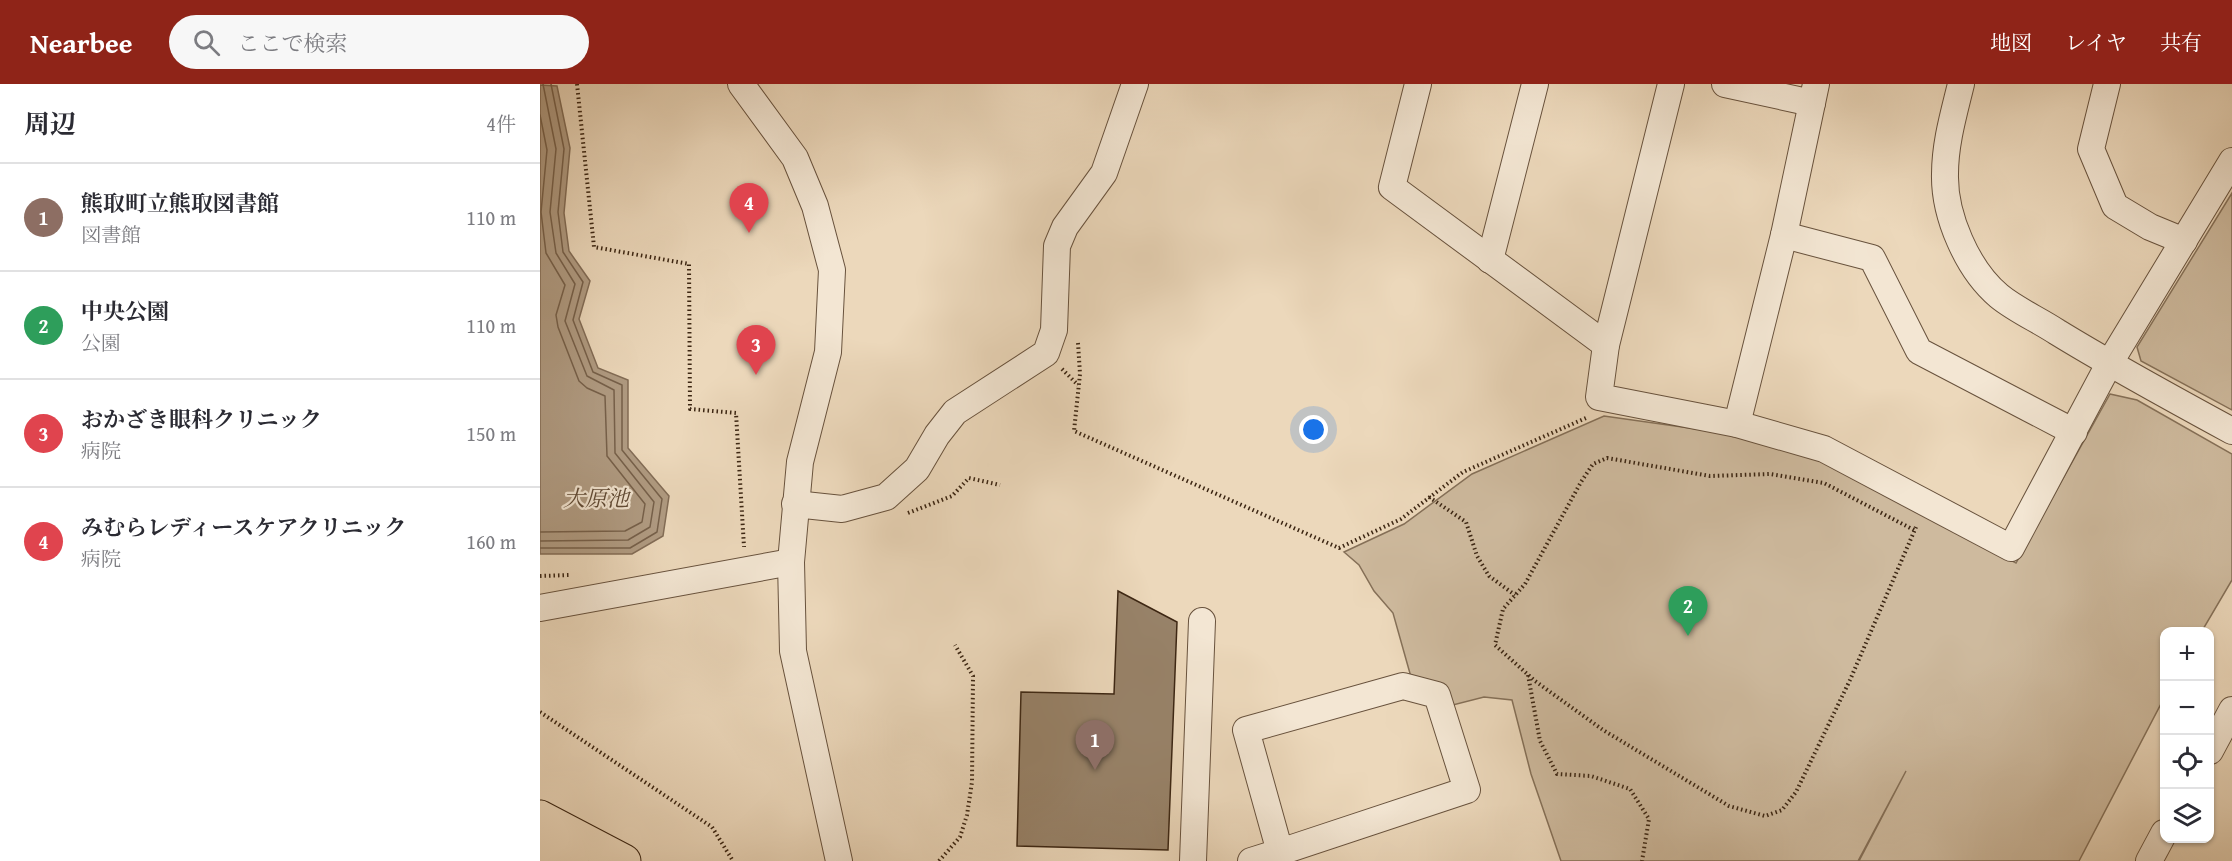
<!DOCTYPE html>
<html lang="ja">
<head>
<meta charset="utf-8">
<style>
  body { margin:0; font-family:"Gentium Book Plus","Noto Serif JP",serif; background:#f7f7f7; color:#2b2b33 }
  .controls { position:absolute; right:18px; bottom:18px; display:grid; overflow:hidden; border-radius:12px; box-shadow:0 2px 4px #0004 }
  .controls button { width:54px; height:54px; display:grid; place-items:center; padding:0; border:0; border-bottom:2px solid #e1e1e2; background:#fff; color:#2b2b33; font:30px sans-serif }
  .you { position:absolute; left:774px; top:346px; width:21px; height:21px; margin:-15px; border:4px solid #fff; border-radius:50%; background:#1a73e8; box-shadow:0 0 0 9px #1a73e833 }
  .badge { display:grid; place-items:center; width:39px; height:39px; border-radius:50%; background:#8f2418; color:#fff; font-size:20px; font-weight:700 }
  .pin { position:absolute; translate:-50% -50px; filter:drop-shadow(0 2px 3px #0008) }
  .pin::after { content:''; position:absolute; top:32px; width:21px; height:18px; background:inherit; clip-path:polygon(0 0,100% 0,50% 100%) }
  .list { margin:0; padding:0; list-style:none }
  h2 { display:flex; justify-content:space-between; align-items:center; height:78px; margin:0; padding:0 24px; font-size:26px }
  h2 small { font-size:20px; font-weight:400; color:#7c7c81 }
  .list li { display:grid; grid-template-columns:39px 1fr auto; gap:18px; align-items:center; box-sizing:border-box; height:108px; padding:0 24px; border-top:2px solid #e1e1e2 }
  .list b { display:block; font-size:22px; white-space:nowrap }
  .list p { margin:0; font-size:20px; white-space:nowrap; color:#7c7c81 }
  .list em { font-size:20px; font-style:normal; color:#7c7c81 }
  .icon { flex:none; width:33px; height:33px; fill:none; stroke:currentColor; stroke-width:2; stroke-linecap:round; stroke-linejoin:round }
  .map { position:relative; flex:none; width:1692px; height:777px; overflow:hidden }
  header { display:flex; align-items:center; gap:36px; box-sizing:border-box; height:84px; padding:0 30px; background:#8f2418; color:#fff }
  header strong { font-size:28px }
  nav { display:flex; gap:33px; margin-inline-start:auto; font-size:21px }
  .search { width:420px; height:54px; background:#f7f7f7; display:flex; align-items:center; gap:15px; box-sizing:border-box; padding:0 21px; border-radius:33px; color:#7c7c81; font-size:22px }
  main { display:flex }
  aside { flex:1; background:#fff }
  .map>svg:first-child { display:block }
  .green { fill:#ceba9e; stroke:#857058; stroke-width:1.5 }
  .water { fill:#b09b82; stroke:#826c56; stroke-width:1.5 }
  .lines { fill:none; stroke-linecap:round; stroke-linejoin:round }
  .shore { stroke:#76604a; stroke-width:1.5 }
  .building { fill:#98836a; stroke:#3c2613; stroke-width:1.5 }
  .minor-casing { stroke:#68523d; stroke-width:28 }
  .highway-casing { stroke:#3c2613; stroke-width:35 }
  .path { stroke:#3c2613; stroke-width:4; stroke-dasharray:1.5 3; stroke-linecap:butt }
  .minor { stroke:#f3e6d3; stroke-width:26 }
  .highway { stroke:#ecd8bb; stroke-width:33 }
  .labels { text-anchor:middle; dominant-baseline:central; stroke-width:4.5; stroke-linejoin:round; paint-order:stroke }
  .water-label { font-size:22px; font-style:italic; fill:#5f4934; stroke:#f3e6d3 }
</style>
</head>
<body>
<header>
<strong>Nearbee</strong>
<div class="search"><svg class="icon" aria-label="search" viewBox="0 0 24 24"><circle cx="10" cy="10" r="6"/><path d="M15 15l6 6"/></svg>ここで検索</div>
<nav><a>地図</a><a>レイヤ</a><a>共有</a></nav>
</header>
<main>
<aside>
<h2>周辺<small>4件</small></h2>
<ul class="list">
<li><span class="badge" style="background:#8d6e63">1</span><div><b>熊取町立熊取図書館</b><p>図書館</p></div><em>110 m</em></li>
<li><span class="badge" style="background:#2e9e5b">2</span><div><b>中央公園</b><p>公園</p></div><em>110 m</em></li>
<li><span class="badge" style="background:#e0444e">3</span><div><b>おかざき眼科クリニック</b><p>病院</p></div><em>150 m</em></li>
<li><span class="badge" style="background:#e0444e">4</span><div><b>みむらレディースケアクリニック</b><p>病院</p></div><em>160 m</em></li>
</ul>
</aside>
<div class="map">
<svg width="1692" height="777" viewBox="0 0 1692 777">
  <rect width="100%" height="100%" fill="#ecd8bb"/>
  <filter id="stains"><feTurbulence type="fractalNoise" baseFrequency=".00333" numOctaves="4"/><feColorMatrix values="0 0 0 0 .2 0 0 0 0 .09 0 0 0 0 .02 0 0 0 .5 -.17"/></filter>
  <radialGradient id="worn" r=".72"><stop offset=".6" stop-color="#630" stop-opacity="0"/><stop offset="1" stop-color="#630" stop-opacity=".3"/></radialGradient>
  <g class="green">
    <path d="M1692,109V326L1601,277L1597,263Z"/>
    <path d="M1570,310L1597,316L1692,370V496L1662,547L1624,548V614L1539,777H1319L1366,687L1318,777H1021L991,690L972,616L944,613L909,622L871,593L853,529L834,507L819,481L804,468L864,440L932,390L1064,332L1178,348L1278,375L1476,479Z"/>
  </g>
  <path class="water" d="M0,1L17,2L30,64L24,129L29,167L50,197L39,235L58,284L88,296V364L129,412L123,452L92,470H0Z"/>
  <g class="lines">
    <g class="shore">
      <path d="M0,31L7,66L1,128L6,169L25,201L16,231L18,243L39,297L47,304L65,312L67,372L105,420L102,438L85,447L0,448"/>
      <path d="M0,457L88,456L110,443L114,418L75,369L74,306L47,292L25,237L35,200L16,169L10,128L16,65L3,0"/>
      <path d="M0,464H90L117,448L122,415L82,366V301L53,288L33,236L43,198L23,168L18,128L24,65L11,0"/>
    </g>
  </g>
  <path class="building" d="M578,507L637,538L628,766L477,762L481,608L574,610Z"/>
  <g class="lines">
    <defs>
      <g id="minor">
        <path d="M201,0L255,74L275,122L292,186L288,268L260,378L251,478L253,567L299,777"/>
        <path d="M878,0L852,103L1066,261"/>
        <path d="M1131,0L1066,261L1059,313L1197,340L1284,365L1471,464L1569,280L1692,77"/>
        <path d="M1185,0L1272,19"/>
        <path d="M1421,0C1414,29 1405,59 1405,90C1404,131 1427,185 1459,212C1476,226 1499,236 1517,248C1574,283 1633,315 1692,347"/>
        <path d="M1567,0L1551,65L1575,122L1610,143L1644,157"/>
        <path d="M1244,151L1332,174L1379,267L1534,348"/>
        <path d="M950,176L995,0"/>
        <path d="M1197,340L1244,151L1276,0"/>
        <path d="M255,420L302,425L346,413L377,385L397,351L415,328L506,269L514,246L517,162L525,143L564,89L595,0"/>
        <path d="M0,524L251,478"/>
        <path d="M1670,667L1692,626"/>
        <path d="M653,777L662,537"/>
        <path d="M711,777L740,768L927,706L897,611L863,602L706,646L740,768"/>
        <path d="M1609,777L1624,749"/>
      </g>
      <g id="highway">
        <path d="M0,733L84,777"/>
        <path d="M0,760L32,777"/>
      </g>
    </defs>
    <use href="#minor" class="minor-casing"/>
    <use href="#highway" class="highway-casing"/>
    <g class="path">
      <path d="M37,0L54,163L149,180L150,325L196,329L204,463"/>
      <path d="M538,259L540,290L534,347L799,464L861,435L923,388L1046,334"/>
      <path d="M522,285L538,301"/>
      <path d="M889,413L926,438L937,472L949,492L975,511"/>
      <path d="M368,429L412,412L429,394L460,401"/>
      <path d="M1374,446L1284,399L1230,390L1170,392L1067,374L1053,380L1041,398L985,500L963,525L955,561L995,597L1063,646L1189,722L1225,732L1242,726L1256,708L1310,596L1376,443"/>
      <path d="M0,492L30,491"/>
      <path d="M988,591L1000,657L1017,690L1051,692L1090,705L1109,735L1102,777"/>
      <path d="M0,628L172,743L193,777"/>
      <path d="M399,777L420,753L427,731L432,698L433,592L415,561"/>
    </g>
    <use href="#minor" class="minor"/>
    <use href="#highway" class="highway"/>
  </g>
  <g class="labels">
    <g class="water-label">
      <text x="56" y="414">大原池</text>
    </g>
  </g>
  <rect width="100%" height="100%" filter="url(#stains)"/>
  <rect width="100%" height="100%" fill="url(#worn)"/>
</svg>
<div class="controls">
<button>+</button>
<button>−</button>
<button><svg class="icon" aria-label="locate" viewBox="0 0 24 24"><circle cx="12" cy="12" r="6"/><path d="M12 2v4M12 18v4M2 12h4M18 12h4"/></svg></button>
<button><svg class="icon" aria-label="layers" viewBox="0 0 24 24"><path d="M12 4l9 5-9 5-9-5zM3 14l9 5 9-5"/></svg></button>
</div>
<div class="you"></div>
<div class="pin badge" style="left:555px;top:686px;background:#8d6e63">1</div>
<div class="pin badge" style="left:1148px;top:552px;background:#2e9e5b">2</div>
<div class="pin badge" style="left:216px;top:291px;background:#e0444e">3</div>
<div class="pin badge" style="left:209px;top:149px;background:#e0444e">4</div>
</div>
</main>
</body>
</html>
